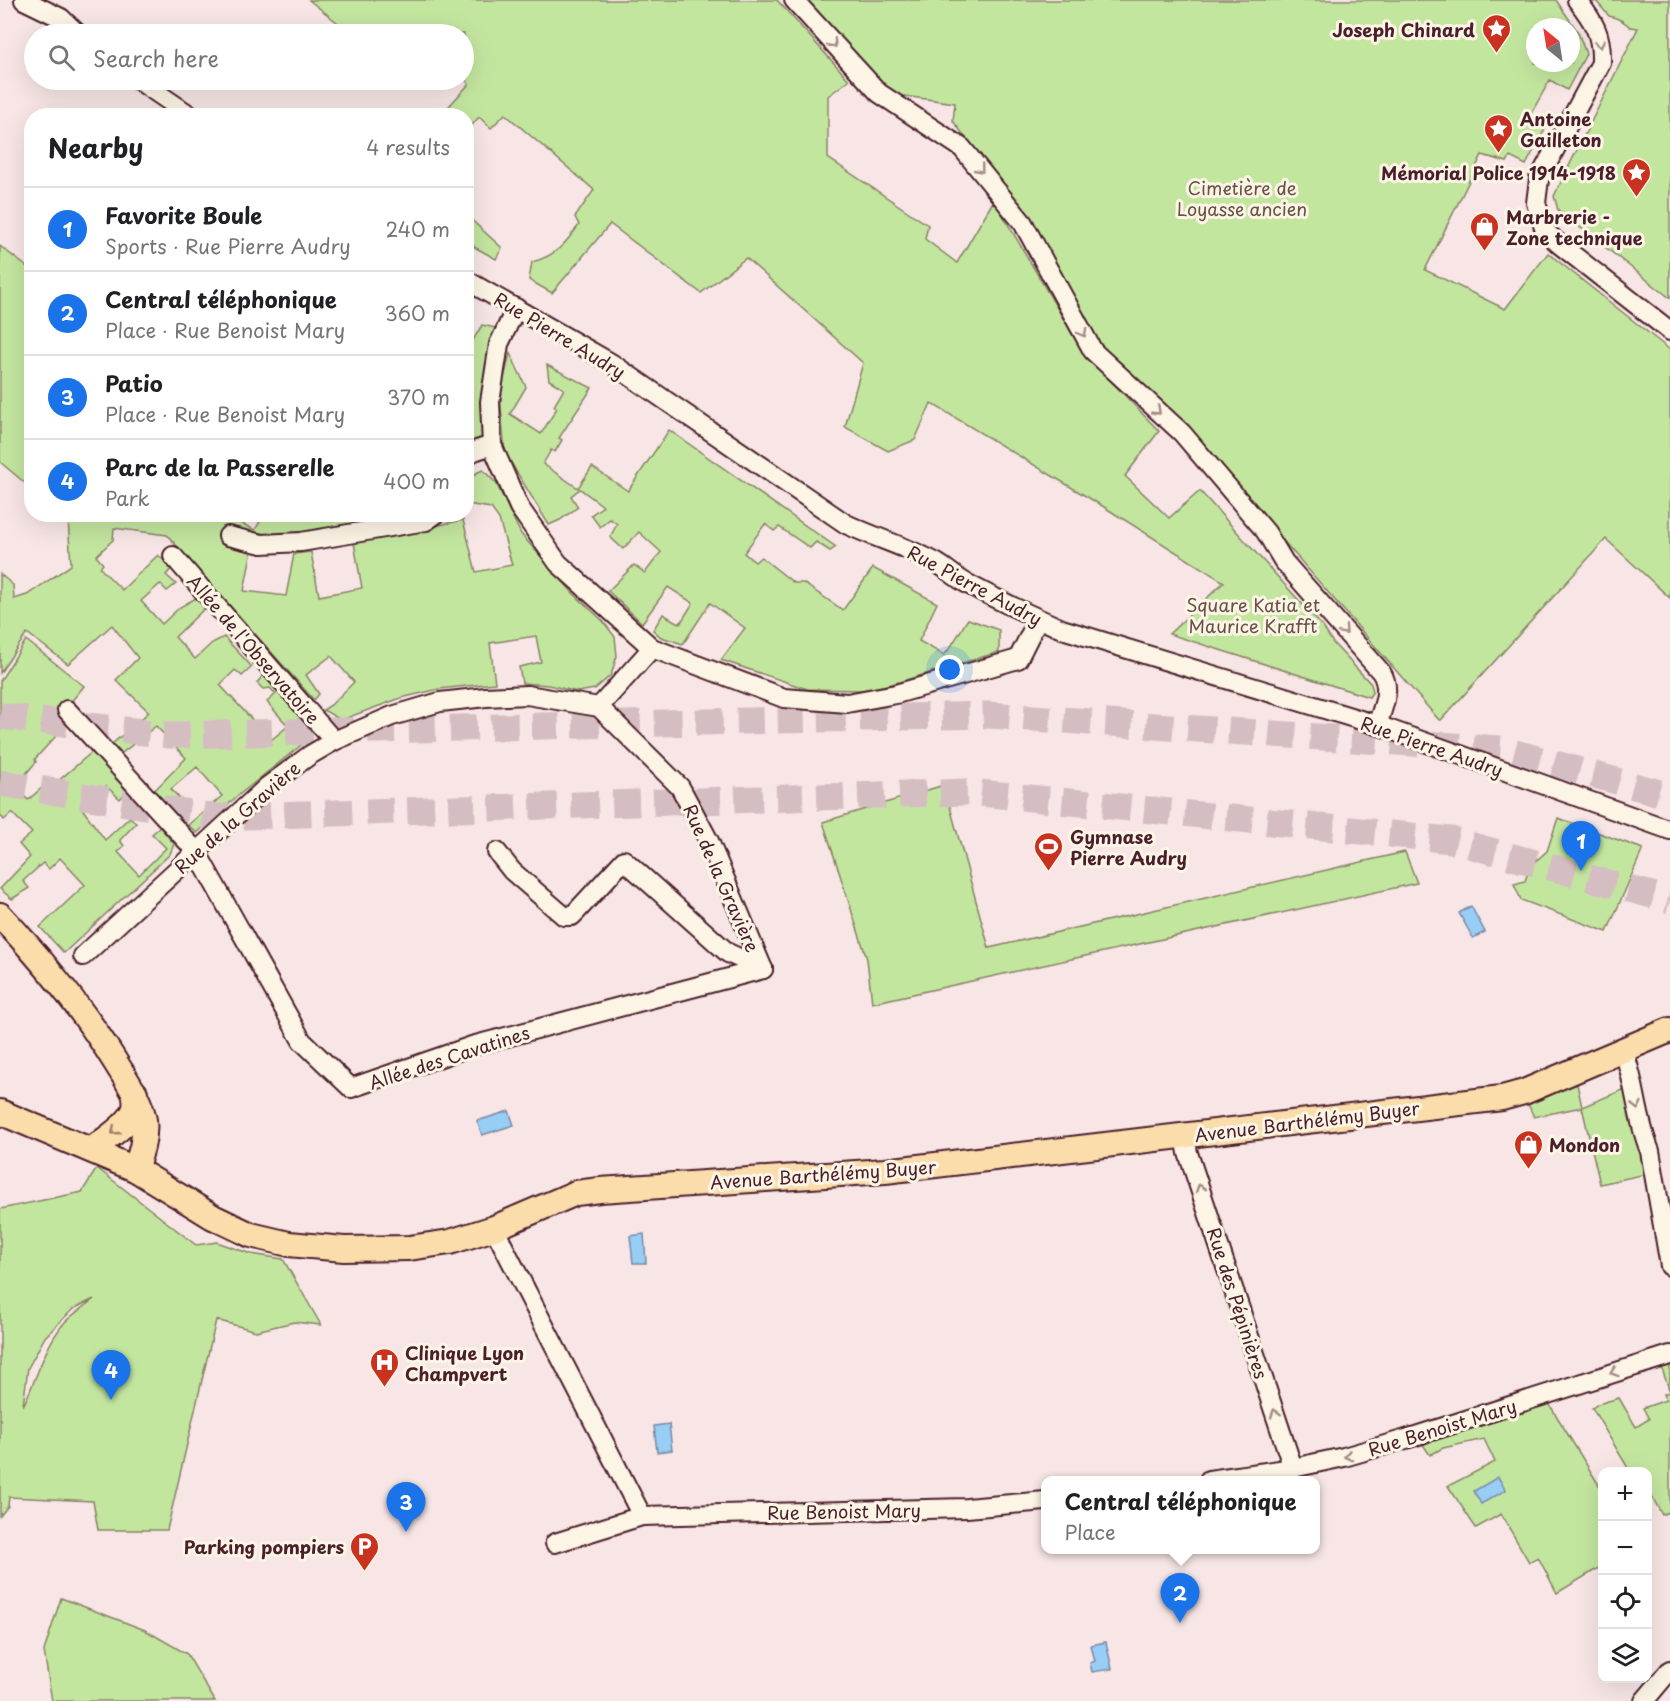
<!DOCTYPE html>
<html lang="en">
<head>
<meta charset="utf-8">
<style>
  body { margin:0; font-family:"Playpen Sans",sans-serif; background:#f2f2f2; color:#202124 }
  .controls { position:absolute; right:18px; bottom:18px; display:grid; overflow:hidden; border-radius:12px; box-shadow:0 6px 24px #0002 }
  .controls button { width:54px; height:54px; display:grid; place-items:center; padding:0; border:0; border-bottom:2px solid #e0e0e0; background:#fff; color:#202124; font:30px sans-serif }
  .compass { position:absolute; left:1526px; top:18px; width:54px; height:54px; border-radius:50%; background:#fff; box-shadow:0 6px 24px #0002; rotate:330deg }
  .you { position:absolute; left:950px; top:670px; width:21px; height:21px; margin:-15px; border:4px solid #fff; border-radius:50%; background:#1a73e8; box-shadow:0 0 0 9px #1a73e833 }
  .badge { display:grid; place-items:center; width:39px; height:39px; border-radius:50%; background:#1a73e8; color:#fff; font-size:20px; font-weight:700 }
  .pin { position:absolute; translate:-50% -50px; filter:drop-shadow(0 2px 3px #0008) }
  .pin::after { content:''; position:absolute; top:32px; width:21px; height:18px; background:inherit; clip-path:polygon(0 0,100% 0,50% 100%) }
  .popup { position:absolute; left:1041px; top:1476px; width:279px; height:78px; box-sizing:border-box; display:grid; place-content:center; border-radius:12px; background:#fff; filter:drop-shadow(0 2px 4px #0005); font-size:20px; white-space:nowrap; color:#757577 }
  .popup b { font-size:22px; color:#202124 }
  .popup::after { content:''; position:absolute; left:50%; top:100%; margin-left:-12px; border:12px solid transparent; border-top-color:#fff }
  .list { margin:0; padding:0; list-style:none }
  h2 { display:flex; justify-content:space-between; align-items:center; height:78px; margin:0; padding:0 24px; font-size:26px }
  h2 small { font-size:20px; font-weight:400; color:#757577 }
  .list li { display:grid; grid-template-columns:39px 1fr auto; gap:18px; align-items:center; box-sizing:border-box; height:84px; padding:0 24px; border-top:2px solid #e0e0e0 }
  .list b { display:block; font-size:22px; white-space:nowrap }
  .list p { margin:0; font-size:20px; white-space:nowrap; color:#757577 }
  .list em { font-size:20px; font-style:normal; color:#757577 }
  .icon { flex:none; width:33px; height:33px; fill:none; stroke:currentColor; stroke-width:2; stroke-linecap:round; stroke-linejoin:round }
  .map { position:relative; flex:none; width:1670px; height:1701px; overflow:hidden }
  .search { position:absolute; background:#fff; box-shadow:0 6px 24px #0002; left:24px; top:24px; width:450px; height:66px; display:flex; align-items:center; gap:15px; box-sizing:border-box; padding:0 21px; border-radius:33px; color:#757577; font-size:22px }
  .panel { position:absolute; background:#fff; box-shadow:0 6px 24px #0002; left:24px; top:108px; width:450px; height:414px; border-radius:24px }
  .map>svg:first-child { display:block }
  .green { fill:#c3e69f; stroke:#868265; stroke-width:1.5; fill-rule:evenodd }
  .water { fill:#98cef6; stroke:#7988a5; stroke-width:1.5 }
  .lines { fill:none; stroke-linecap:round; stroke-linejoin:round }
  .highway-tunnel { stroke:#d5bec1; stroke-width:27; stroke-dasharray:27 14; stroke-linecap:butt }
  .minor-casing { stroke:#4a1f2b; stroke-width:22 }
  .major-casing { stroke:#4a1f2b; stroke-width:28 }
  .minor { stroke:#fcf5e5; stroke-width:18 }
  .major { stroke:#fbddab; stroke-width:24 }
  .oneway { stroke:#a38a88 }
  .oneway2 { stroke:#a27e6b }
  .labels { text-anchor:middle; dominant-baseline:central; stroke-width:6; stroke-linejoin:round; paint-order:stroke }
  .poi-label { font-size:18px; font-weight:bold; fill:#4a1f2b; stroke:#fcf5e5; text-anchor:start }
  .park-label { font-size:18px; fill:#685148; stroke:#fcf5e5 }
  .street-label { font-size:18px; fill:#4a1f2b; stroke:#fcf5e5 }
</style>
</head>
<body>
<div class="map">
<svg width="1670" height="1701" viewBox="0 0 1670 1701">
  <rect width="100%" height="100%" fill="#f8e6e6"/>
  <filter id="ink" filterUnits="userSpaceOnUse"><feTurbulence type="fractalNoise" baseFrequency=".0167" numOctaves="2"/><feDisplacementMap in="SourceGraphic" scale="12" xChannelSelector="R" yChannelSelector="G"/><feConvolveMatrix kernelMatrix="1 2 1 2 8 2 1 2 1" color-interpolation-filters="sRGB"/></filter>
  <g filter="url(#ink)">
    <g class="green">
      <path d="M309,0H777L849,80L828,96V158L928,225L925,239L957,263L994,200L1082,351L1159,431L1125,476L1169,518L1200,491L1323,627L1333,643L1371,684L1373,691L1369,697L1169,634L1224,582L1104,507L931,403L915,440L888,451L845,427L863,363L746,258L701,293L610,224L552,293L529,280L532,262C556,256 565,244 579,225L575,217L594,190L505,114L491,128L479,117L467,131L466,116L441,115L469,84L464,78V34H352Z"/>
      <path d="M805,0H1556L1578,32L1586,54L1567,90L1550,80L1528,119L1545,129L1526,165L1510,157L1507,162L1482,155L1425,270L1505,309L1548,253L1670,350V598L1606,539L1441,720H1439L1174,415L1098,343L1029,220L953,121L955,103L889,94ZM1535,27H1571V63H1535Z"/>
      <path d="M1592,0H1670V298L1558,210L1554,196L1638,28L1630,27C1624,21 1618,18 1609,16L1596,1L1594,2Z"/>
      <path d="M466,215L502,248L496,259L467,243Z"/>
      <path d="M0,246L31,270V488L0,462Z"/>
      <path d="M482,325L496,328L483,384L486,440L467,450V350Z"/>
      <path d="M510,353L526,387L510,414L541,434L557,408L554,406L564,389L549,380L547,365L592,388L559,438L562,440L555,452L551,450L543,464L578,488L592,467L628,491L669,430L836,547L830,551L816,542L810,548L779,527L774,531L765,524L744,553L755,562L761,557L794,583H803L843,610L873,568L937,603L919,641L944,655C952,648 961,629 968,619L999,630V652L892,684L862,690L807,689L721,660L745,628L710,603L683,644L661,637L653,630L663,614L680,624L693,603L668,587L642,623L608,591L634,565L645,573L661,552L639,532L623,549L610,537L617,524L610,519L600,527L591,515L603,506L580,489L571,496L578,507L560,520L549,525L505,453L500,396Z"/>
      <path d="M483,470L496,483L521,534L573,593L603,621L615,637L617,656L611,675L595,689L578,692L548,685L522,683L519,667L541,662L536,636L490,643L495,683L439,689L401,698L341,720L323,710L331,705L354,682L331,656L306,675L319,694L314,700L167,535L114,528L113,540L96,556L103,564L100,568L122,590L158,555L172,568L166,575L176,584L167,591L160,584L141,601L162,624L180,607L196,598L206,607L175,637L195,659L212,643L224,637L252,667L242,676L235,670L220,685L271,740L288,726L267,702L276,694L270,688L263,689L257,683L264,674L313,728L310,738L235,798L197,833L188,825L222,796L197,767L171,789L184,803L175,817L154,791L186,758L156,726L122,753L112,744L149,712L116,680L138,658L112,625L68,664L27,633L0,673V574L13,585L14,599L27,595L71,565L68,519L63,515H223L255,530L264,515H401V520L305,537L254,539L244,591L286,596L294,554L311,552L319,596L362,588L354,543L463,520L476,572L512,565L499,519L491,508L467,504C467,486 464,477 483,470Z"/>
      <path d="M26,640L84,686L51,726L57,735L35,759L36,762L24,776L17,789L28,800L53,778L58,781L92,752L128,790L120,799L106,786L81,807L105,840L130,817L136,823L120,840L124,846L118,852L139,875L166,848L152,834L160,827L174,844L170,854L64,953L40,927L85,885L60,858L49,869L43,863L23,881L29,888L12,899L0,889L30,857L19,844L32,833L12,813L4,820L0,815V681Z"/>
      <path d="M944,785L989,948L1405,852L1417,883L872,1003L867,959L823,822Z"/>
      <path d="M1558,818L1643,849L1607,932L1521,900L1514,884L1525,881L1530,866L1547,851Z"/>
      <path d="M1577,1084L1582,1107L1630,1087L1646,1174L1600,1184L1582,1107L1534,1117L1527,1102Z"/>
      <path d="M97,1168L196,1245L217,1242L251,1254L283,1259L321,1325L294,1322L256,1331L216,1320L167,1530H98L93,1501L9,1497L8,1506L0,1516V1209L82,1192ZM94,1299C85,1306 74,1313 65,1322C44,1346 37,1379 23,1406L28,1368L45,1337L73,1309Z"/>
      <path d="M1670,1364V1511L1662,1515L1648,1489V1472L1635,1471L1632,1468H1628L1592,1408L1598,1404L1619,1398L1636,1427L1649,1419L1643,1408L1666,1400L1664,1394L1670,1392L1661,1366Z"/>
      <path d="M1548,1402L1602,1490V1566L1557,1593L1538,1557L1529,1562L1501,1514L1476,1528L1448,1486L1495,1462L1484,1439L1443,1448L1430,1455L1420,1440Z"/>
      <path d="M61,1598L145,1630L187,1654L215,1701H52L44,1651Z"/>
    </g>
    <g class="water">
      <path d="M1471,906L1485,932L1473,938L1459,913Z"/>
      <path d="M509,1111L514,1125L482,1135L477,1121Z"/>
      <path d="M644,1234L646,1263H633L630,1236Z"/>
      <path d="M669,1424L672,1450L657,1452L654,1426Z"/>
      <path d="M1498,1477L1506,1490L1481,1504L1474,1491Z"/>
      <path d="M1106,1642L1112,1669L1092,1672L1090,1663L1095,1661L1091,1645Z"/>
    </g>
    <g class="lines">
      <g class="highway-tunnel">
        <path d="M0,716L170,735L987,715L1501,749L1670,796"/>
        <path d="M0,783L216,817L970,792L1451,840L1670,900"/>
      </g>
      <defs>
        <g id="minor">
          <path d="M24,0L61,18L78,34"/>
          <path d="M794,0L879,93L962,148L1023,223L1093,351L1182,433L1266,532L1284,562L1381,672C1392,689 1383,707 1377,725"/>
          <path d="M1577,0C1594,22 1602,34 1601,63L1539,179L1536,203L1545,231L1559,244L1670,331"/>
          <path d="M138,80L191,116"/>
          <path d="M466,280L611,363L846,524C876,538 907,547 935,562C946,568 955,577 966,583C997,600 1030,615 1062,629L1377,725L1670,830"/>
          <path d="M516,308L499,344L490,402L492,445L519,507L558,563L652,648L784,698L847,703L896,694L1018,659L1038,619"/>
          <path d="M466,456L474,451L492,445"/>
          <path d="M228,536L262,544L301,542L426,521L436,514"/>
          <path d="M173,556L334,741"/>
          <path d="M599,707L652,648"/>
          <path d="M67,710L196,851L302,1041L351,1088L472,1046L763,969"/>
          <path d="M497,852L512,871L564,916H572L575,913L624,860L728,953L763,969"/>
          <path d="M83,956L268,786L310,755L334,741L392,716L440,702L486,697L527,695L599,707L680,787L709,841L763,969"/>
          <path d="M1623,1050C1636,1082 1636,1118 1650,1151L1670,1266"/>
          <path d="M1185,1136L1188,1153L1293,1468"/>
          <path d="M494,1228L642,1516L967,1508L1045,1501"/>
          <path d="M1209,1480L1293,1468L1344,1457L1406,1439L1670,1355"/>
          <path d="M555,1543L642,1516"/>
          <path d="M1644,1701L1670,1670"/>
        </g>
        <g id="major">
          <path d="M0,915C43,961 83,1009 116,1063C127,1081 140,1099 144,1120C146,1137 141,1154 135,1169"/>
          <path d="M0,1112L135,1169L213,1217L251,1235L289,1244L344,1249L409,1248L450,1242L494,1228L576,1193L600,1190L885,1171L1502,1098L1524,1092L1670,1030"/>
          <path d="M91,1150C104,1140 131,1124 135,1108C136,1104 135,1097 135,1093"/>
        </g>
      </defs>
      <use href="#minor" class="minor-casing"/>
      <use href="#major" class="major-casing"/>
      <use href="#minor" class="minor"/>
      <use href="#major" class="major"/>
    </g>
    <defs><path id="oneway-chevron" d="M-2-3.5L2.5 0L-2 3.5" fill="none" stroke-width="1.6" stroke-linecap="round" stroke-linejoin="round" transform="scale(1.5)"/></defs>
    <g class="oneway">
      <use href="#oneway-chevron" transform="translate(833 44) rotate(48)"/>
      <use href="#oneway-chevron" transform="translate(1600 44) rotate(80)"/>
      <use href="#oneway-chevron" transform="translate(980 169) rotate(51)"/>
      <use href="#oneway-chevron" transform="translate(1083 333) rotate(62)"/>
      <use href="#oneway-chevron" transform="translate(1157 411) rotate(43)"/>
      <use href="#oneway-chevron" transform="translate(1344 631) rotate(49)"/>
      <use href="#oneway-chevron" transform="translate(1637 1106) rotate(77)"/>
      <use href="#oneway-chevron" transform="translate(1200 1188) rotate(-108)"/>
      <use href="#oneway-chevron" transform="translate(1614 1372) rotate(162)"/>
      <use href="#oneway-chevron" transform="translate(1275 1413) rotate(-108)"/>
      <use href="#oneway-chevron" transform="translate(1348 1456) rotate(165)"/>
    </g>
    <use class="oneway2" href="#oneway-chevron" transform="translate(115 1131) rotate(139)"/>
  </g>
  <defs>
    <symbol id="sight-pin" viewBox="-11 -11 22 30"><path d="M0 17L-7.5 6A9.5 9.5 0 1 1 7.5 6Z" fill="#c8321e" stroke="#fcf5e5"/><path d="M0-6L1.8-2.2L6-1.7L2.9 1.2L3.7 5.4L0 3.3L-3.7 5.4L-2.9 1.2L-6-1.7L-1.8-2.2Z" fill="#fff"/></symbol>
    <symbol id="shop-pin" viewBox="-11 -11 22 30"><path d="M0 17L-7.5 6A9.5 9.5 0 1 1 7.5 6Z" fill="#c8321e" stroke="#fcf5e5"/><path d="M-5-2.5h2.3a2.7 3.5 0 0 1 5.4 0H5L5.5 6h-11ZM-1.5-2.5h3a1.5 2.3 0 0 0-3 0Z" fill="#fff"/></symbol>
    <symbol id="stadium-pin" viewBox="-11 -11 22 30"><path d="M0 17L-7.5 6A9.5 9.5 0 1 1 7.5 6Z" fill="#c8321e" stroke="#fcf5e5"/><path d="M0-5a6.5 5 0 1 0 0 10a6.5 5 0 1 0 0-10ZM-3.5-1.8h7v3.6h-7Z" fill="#fff"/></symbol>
    <symbol id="hospital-pin" viewBox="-11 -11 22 30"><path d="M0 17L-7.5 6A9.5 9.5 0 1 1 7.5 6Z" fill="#c8321e" stroke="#fcf5e5"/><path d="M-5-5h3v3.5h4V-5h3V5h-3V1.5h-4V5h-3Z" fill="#fff"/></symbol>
    <symbol id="parking-pin" viewBox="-11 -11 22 30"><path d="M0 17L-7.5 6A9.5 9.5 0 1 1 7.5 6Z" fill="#c8321e" stroke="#fcf5e5"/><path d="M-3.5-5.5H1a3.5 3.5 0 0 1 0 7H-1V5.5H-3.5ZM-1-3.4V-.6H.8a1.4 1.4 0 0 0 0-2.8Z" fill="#fff"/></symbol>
  </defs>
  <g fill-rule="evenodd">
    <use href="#sight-pin" x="1480" y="12" width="33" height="45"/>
    <use href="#sight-pin" x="1482" y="112" width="33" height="45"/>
    <use href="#sight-pin" x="1620" y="156" width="33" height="45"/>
    <use href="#shop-pin" x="1468" y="210" width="33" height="45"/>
    <use href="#stadium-pin" x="1032" y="830" width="33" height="45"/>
    <use href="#shop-pin" x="1512" y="1128" width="33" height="45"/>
    <use href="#hospital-pin" x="368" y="1346" width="33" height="45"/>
    <use href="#parking-pin" x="348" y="1530" width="33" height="45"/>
  </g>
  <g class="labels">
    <g class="poi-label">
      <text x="1475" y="29" text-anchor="end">Joseph Chinard</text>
      <text x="1520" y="118">Antoine<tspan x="1520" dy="21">Gailleton</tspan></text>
      <text x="1616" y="172" text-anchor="end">Mémorial Police 1914-1918</text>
      <text x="1506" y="216">Marbrerie -<tspan x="1506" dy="21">Zone technique</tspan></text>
      <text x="1070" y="836">Gymnase<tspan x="1070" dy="21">Pierre Audry</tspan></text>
      <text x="1549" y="1144">Mondon</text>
      <text x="405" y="1352">Clinique Lyon<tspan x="405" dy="21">Champvert</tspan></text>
      <text x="344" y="1546" text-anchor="end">Parking pompiers</text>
    </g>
    <g class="park-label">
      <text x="1242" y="187">Cimetière de<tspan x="1242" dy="21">Loyasse ancien</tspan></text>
      <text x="1253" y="604">Square Katia et<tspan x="1253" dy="21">Maurice Krafft</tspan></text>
    </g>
    <g class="street-label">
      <text transform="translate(560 335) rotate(31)">Rue Pierre Audry</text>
      <text transform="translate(975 585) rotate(28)">Rue Pierre Audry</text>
      <text transform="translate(254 649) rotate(49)">Allée de l'Observatoire</text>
      <text transform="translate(1432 746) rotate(19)">Rue Pierre Audry</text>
      <text transform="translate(237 817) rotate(-41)">Rue de la Gravière</text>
      <text transform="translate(722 878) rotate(66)">Rue de la Gravière</text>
      <text transform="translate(449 1057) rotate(-18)">Allée des Cavatines</text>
      <text transform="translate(1307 1121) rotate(-7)">Avenue Barthélémy Buyer</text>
      <text transform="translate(823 1174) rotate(-4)">Avenue Barthélémy Buyer</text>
      <text transform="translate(1238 1303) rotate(72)">Rue des Pépinières</text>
      <text transform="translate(1442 1427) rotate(-17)">Rue Benoist Mary</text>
      <text transform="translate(844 1511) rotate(-1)">Rue Benoist Mary</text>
    </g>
  </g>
</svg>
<div class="controls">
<button>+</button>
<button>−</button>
<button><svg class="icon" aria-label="locate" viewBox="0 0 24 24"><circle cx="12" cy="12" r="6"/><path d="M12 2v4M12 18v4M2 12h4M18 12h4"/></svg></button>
<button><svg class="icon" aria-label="layers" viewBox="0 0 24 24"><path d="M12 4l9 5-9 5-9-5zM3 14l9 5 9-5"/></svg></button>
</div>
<svg class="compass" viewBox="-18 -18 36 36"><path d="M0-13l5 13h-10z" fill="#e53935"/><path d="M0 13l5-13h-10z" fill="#757577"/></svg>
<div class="you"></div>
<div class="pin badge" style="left:1581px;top:871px">1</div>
<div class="pin badge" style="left:1180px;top:1623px">2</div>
<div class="popup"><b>Central téléphonique</b>Place</div>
<div class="pin badge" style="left:406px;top:1532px">3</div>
<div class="pin badge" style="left:111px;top:1400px">4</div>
<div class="search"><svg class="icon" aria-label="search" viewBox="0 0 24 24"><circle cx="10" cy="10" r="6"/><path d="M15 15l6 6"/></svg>Search here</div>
<section class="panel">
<h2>Nearby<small>4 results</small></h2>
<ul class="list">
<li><span class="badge">1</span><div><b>Favorite Boule</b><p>Sports · Rue Pierre Audry</p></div><em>240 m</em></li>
<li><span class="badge">2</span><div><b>Central téléphonique</b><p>Place · Rue Benoist Mary</p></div><em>360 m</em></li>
<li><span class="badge">3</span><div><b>Patio</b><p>Place · Rue Benoist Mary</p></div><em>370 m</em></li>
<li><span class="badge">4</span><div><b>Parc de la Passerelle</b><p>Park</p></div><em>400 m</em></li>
</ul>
</section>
</div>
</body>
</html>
